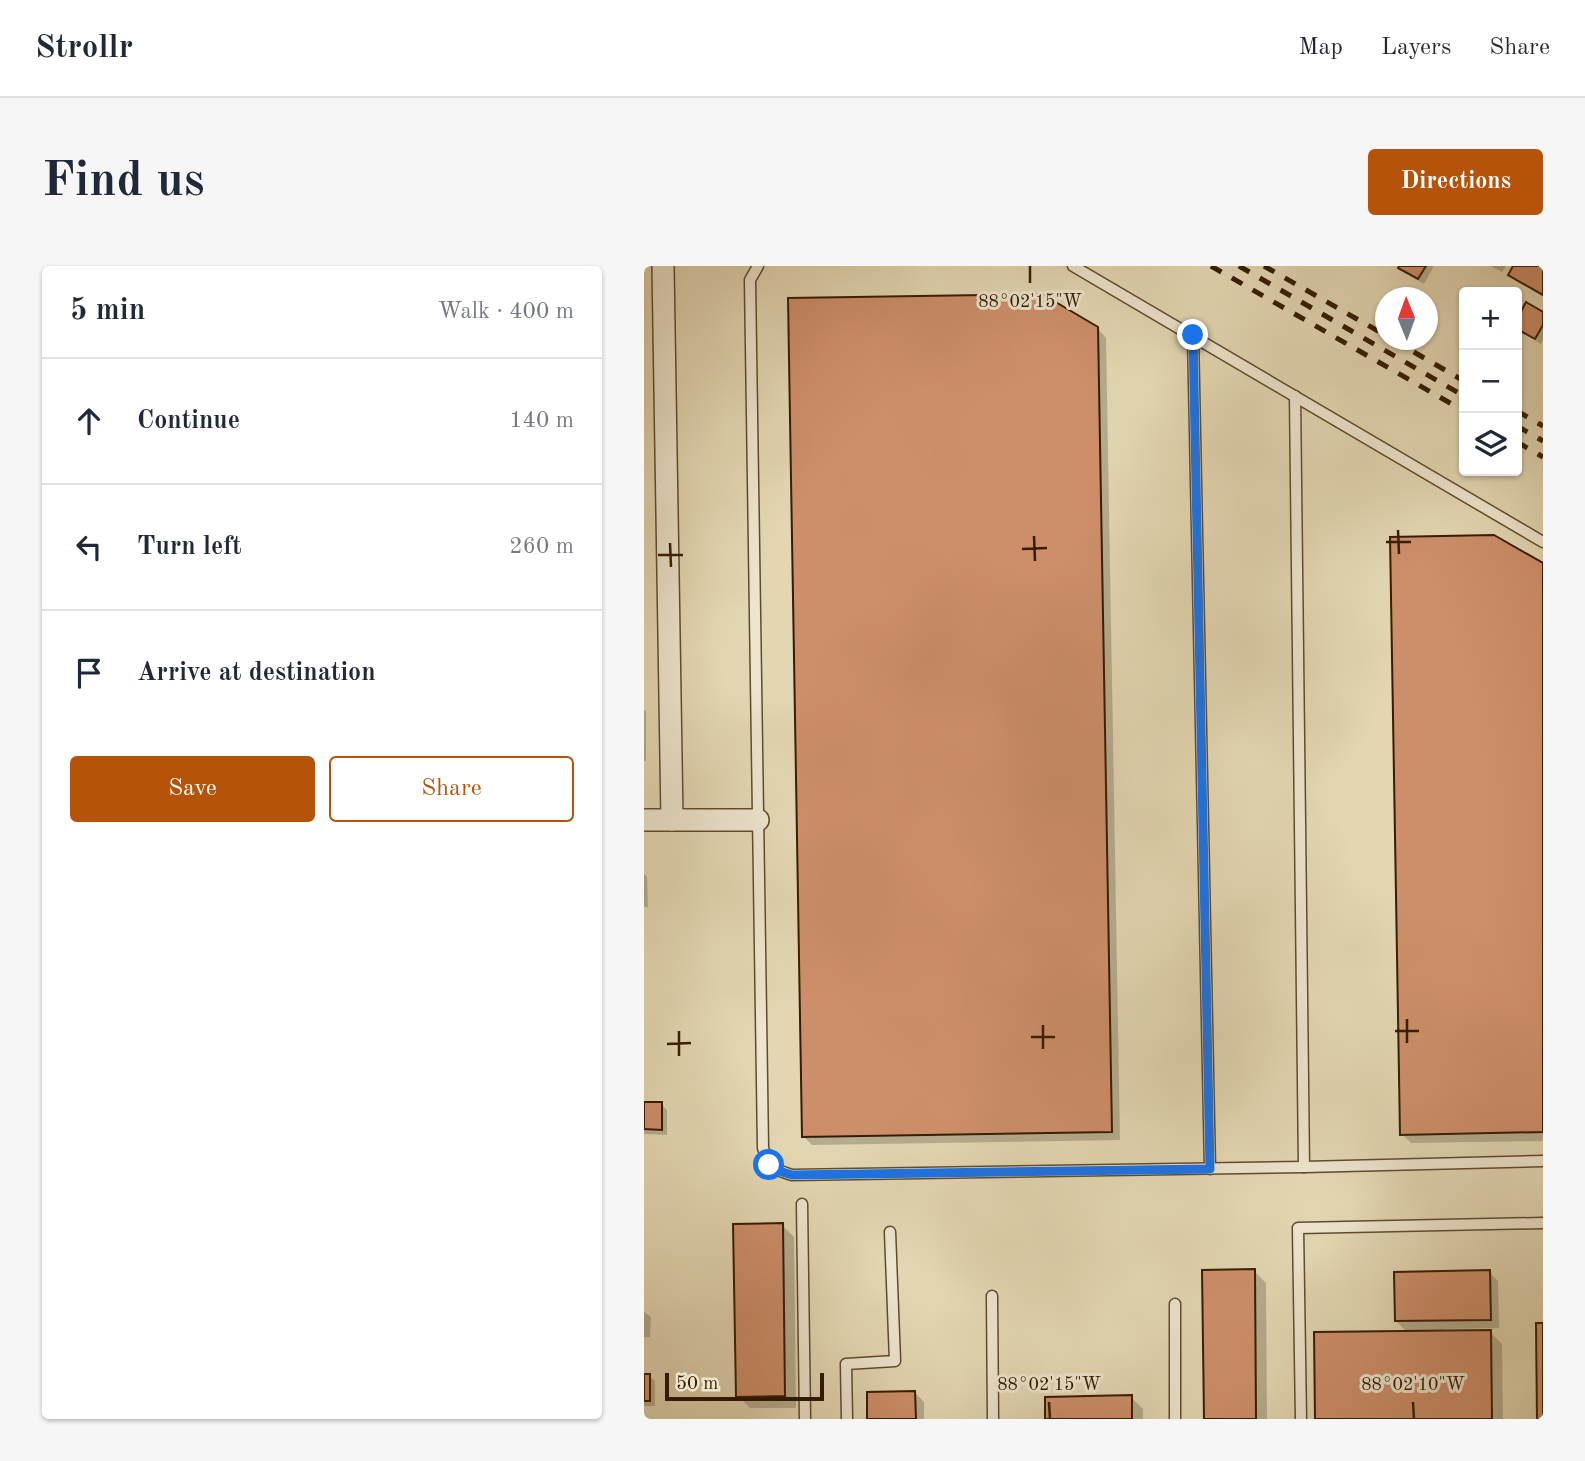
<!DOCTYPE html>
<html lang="en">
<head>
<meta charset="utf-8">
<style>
  body { margin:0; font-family:"Old Standard TT",serif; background:#f6f6f7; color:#1f2937 }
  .controls { position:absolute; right:21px; top:21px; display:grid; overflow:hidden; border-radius:7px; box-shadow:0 2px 5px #0004 }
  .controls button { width:63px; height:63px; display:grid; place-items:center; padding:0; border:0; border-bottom:2px solid #e0e1e3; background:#fff; color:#1f2937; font:35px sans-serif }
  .compass { position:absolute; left:731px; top:21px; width:63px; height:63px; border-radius:50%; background:#fff; box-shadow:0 2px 5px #0004; rotate:359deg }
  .scale { position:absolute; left:21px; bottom:18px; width:159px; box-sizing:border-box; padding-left:7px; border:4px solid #351c01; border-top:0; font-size:19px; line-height:24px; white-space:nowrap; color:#351c01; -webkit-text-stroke:5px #ede5ce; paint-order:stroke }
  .stop { position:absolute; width:21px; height:21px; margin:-16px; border:5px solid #1a73e8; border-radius:50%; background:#fff }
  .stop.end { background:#1a73e8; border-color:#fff; box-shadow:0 2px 7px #0008 }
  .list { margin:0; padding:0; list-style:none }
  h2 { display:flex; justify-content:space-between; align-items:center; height:91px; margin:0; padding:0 28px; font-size:30px }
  h2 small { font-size:23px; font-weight:400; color:#747a83 }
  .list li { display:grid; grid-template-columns:46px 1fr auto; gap:21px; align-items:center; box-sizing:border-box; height:126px; padding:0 28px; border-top:2px solid #e0e1e3 }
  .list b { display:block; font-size:26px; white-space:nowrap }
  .list em { font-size:23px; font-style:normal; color:#747a83 }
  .actions { display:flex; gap:14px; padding:21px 28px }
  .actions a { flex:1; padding:16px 0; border:2px solid #b45309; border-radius:7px; text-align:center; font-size:24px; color:#b45309 }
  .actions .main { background:#b45309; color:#fff }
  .icon { flex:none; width:38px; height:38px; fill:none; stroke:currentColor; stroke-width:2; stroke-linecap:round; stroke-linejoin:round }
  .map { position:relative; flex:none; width:899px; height:1153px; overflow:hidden; border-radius:7px }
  header { display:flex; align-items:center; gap:42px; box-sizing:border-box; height:98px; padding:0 35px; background:#fff; border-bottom:2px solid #e0e1e3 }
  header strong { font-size:33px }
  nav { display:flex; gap:38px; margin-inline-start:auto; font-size:24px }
  .intro { display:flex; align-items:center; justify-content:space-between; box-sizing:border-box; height:168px; padding:0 42px }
  h1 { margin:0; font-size:49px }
  .button { padding:18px 32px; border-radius:7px; background:#b45309; color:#fff; font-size:24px; font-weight:700 }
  main { display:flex; gap:42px; padding:0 42px }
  aside { flex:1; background:#fff; border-radius:7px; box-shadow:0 2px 5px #0004 }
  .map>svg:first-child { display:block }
  .shadow { fill:#0003 }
  .building { fill:#cd8f6a; stroke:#351c01; stroke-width:2 }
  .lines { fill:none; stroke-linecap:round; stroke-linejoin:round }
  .lane-casing { stroke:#604b2e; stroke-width:13 }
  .street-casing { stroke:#604b2e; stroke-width:24 }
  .lane { stroke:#ede5ce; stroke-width:10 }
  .street { stroke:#ede5ce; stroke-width:21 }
  .rail { stroke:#351c01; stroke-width:5; stroke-dasharray:12 12; stroke-linecap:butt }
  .route { stroke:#1a73e8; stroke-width:9 }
  .ticks { fill:none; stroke:#351c01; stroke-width:2.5 }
  .ticks-label { font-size:18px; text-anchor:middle; fill:#351c01; stroke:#ede5ce; stroke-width:6; stroke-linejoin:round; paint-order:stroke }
</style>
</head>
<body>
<header>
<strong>Strollr</strong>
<nav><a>Map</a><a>Layers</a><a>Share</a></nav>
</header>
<div class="intro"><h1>Find us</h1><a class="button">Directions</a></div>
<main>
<aside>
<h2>5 min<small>Walk · 400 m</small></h2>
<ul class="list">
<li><svg class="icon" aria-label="ahead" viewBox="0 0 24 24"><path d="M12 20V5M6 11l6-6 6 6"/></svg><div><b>Continue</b></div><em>140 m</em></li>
<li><svg class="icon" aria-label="left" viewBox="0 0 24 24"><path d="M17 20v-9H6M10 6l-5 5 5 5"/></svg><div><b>Turn left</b></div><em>260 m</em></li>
<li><svg class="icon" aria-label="arrive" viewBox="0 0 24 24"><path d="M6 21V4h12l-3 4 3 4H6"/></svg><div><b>Arrive at destination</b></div></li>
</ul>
<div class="actions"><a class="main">Save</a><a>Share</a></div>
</aside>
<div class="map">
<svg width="899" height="1153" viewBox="0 0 899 1153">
  <rect width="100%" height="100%" fill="#e3d7b3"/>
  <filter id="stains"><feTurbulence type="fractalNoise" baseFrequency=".00286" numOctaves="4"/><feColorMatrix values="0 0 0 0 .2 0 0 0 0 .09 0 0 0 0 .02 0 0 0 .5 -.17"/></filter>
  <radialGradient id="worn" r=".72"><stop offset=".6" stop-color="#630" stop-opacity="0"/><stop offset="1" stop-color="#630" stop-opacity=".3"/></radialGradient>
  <g class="shadow">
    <path d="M757,0H790L780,18L761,7L756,1Z"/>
    <path d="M847,0H862L858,6Z"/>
    <path d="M871,0H899V30L872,15L866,9Z"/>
    <path d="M883,39L899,48V74L897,78L873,62V57Z"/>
    <path d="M453,62L462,72L476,874L168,879L159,870Z"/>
    <path d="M899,299V875L767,877L758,868Z"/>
    <path d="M0,444L2,445V495H0Z"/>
    <path d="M0,608L3,611L4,641H0Z"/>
    <path d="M0,838H17L23,844V869L0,868Z"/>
    <path d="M138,959L150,971L152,1142H106L94,1130Z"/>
    <path d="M610,1005L622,1017L623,1153H562Z"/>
    <path d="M845,1006L854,1015L855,1062L800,1063V1066H846L858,1078L859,1153H673L764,1067L752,1055Z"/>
    <path d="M0,1046L7,1051L6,1071H0Z"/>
    <path d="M0,1110H5L11,1115V1140H0Z"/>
    <path d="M271,1127L280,1136V1153H225Z"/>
    <path d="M487,1131L499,1143V1153H403Z"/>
  </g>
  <g class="building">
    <path d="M755,0H782L774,13L754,2Z"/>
    <path d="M869,0H899V29L864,9Z"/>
    <path d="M398,28L454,61L468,866L158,871L144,32Z"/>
    <path d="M882,36L899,46V59L891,73L873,63V53Z"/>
    <path d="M850,269L899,297V866L756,869L746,271Z"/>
    <path d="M0,836H18V864L0,863Z"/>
    <path d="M139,957L141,1130L92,1131L89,958Z"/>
    <path d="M611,1003L612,1153H560L558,1004Z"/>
    <path d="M846,1004L847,1054L751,1055L750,1006Z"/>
    <path d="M892,1057H899V1153H893Z"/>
    <path d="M847,1064L848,1153H671L670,1066Z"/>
    <rect x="0" y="1108" width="6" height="27"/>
    <path d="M271,1125L272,1153H223V1126Z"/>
    <path d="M488,1129V1153H401V1131Z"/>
  </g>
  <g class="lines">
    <defs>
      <g id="lane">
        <path d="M114,0L106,14L119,882C126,903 127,902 148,909L660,901L899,895"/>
        <path d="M429,0L899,276"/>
        <path d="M549,69L566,903"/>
        <path d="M651,130L660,901"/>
        <path d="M158,938L161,1153"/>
        <path d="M348,1030L349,1153"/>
        <path d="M531,1038V1153"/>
        <path d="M203,1153L202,1098L251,1095L246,966"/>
        <path d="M657,1153L654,962L899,957"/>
      </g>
      <g id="street">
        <path d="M19,0L28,554"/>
        <path d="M0,554H114"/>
      </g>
    </defs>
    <use href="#lane" class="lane-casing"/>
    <use href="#street" class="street-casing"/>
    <use href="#lane" class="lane"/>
    <use href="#street" class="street"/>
    <g class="rail">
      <path d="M567,0L820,145"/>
      <path d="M595,0L820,130"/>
      <path d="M620,0L741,69"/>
      <path d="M749,74L820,115"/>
      <path d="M873,145L899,160"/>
      <path d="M873,160L899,175"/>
      <path d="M873,176L899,191"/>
    </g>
  </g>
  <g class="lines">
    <path class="route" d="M125,899L132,904L148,909L566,903L549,69"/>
  </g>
  <path class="ticks" d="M386,0V17M754,264L755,288M390,270L391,295M742,276H767M26,277L27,301M378,283L403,282M14,289H39M763,753V777M399,759V783M35,765V790M751,765H775M387,771H411M23,778L47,777M405,1136L406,1153M769,1136L770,1153"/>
  <g class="ticks-label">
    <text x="386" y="41">88°02'15"W</text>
    <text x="405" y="1124">88°02'15"W</text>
    <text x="769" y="1124">88°02'10"W</text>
  </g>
  <rect width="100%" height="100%" filter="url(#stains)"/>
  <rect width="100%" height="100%" fill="url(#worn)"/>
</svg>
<div class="controls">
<button>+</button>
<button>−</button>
<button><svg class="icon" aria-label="layers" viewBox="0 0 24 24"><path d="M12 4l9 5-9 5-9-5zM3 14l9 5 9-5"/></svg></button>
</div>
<svg class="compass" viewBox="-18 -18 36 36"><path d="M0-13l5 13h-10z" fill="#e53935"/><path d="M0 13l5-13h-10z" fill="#747a83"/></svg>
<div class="scale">50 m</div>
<div class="stop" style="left:125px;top:899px"></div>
<div class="stop end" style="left:549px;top:69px"></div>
</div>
</main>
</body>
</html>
